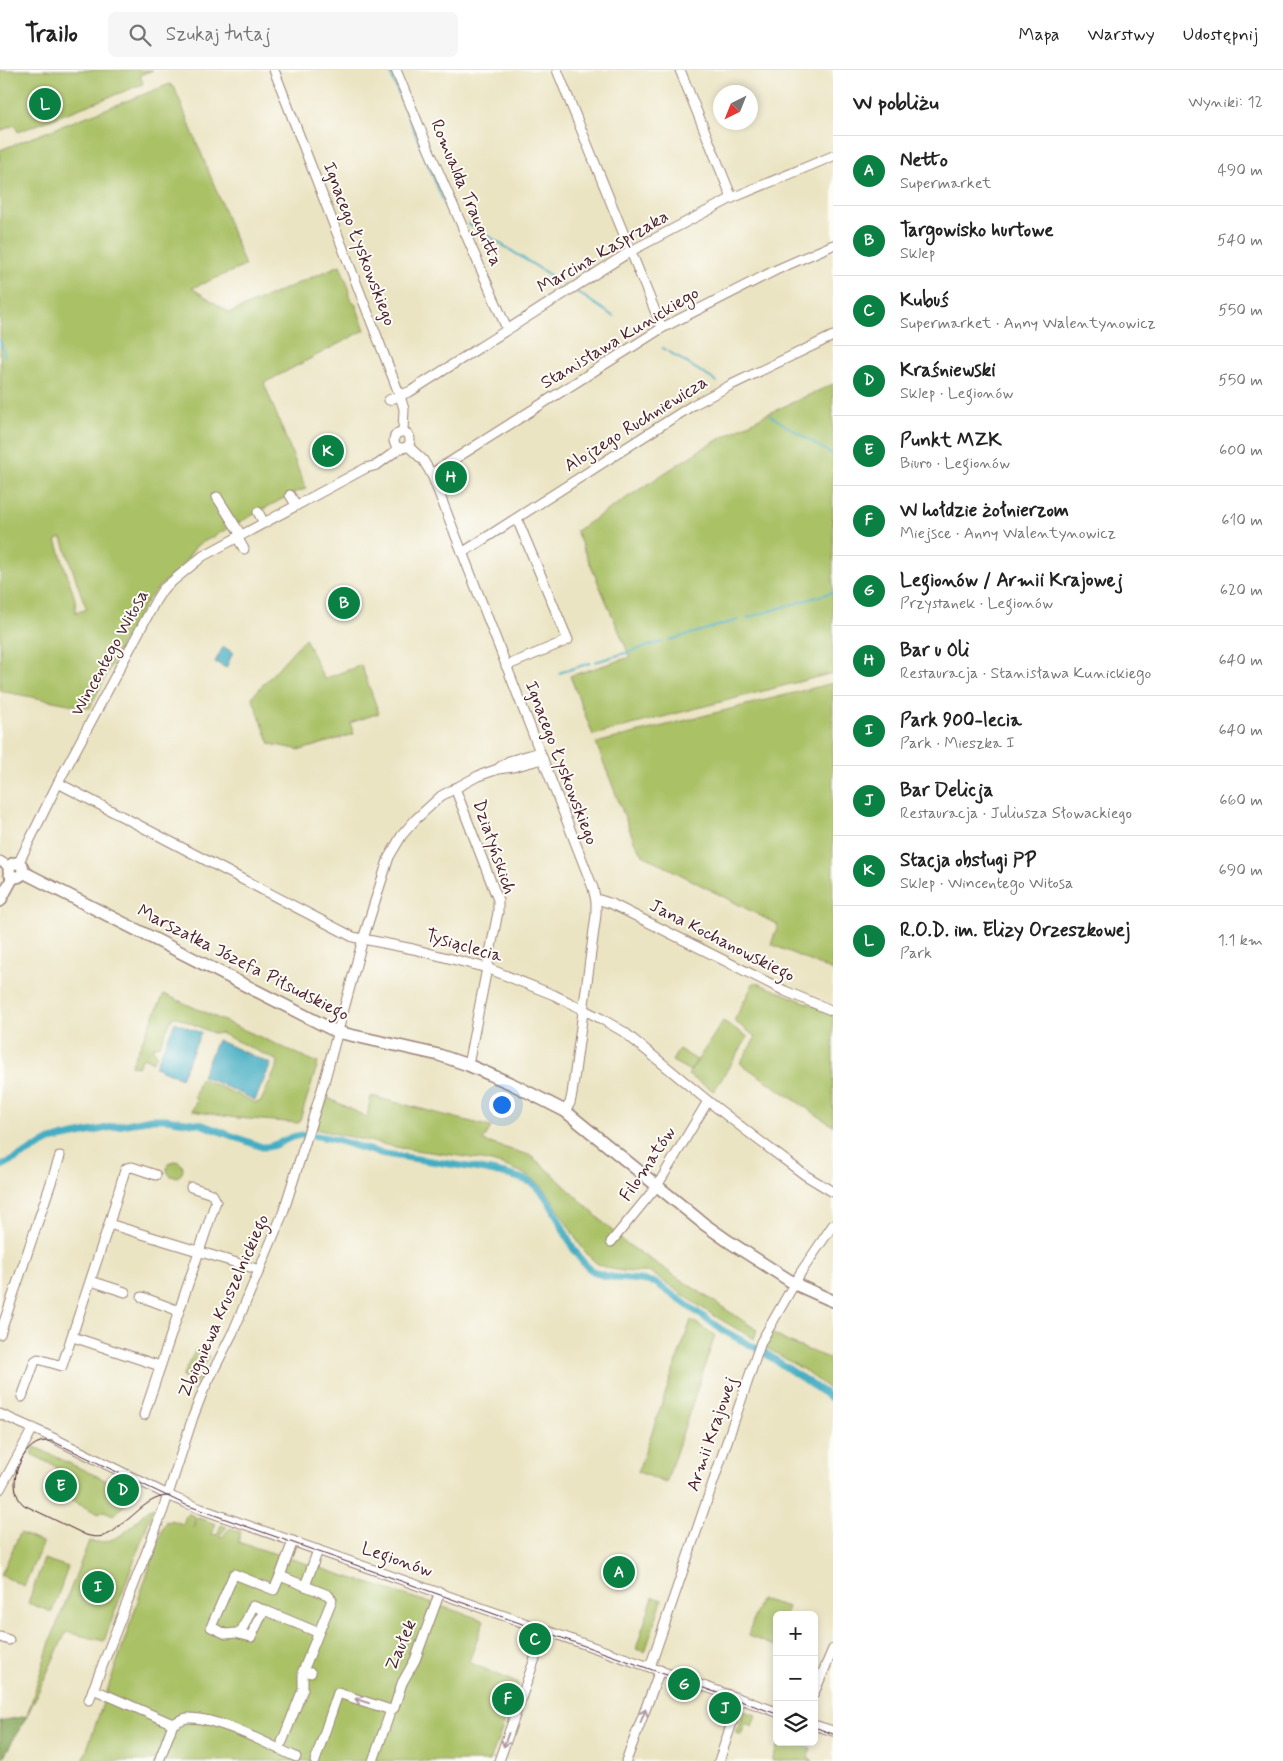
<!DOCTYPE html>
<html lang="pl">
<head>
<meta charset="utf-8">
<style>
  body { margin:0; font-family:Mynerve,sans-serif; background:#f6f6f6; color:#222 }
  .controls { position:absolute; right:15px; bottom:15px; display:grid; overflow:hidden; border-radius:8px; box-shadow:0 2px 8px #0003 }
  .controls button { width:45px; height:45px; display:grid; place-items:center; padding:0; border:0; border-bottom:1px solid #e0e0e0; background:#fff; color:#222; font:25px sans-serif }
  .compass { position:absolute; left:713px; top:15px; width:45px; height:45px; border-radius:50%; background:#fff; box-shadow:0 2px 8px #0003; rotate:223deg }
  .you { position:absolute; left:501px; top:1034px; width:18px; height:18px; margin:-12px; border:4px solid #fff; border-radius:50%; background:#1a73e8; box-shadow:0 0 0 8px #1a73e833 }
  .badge { display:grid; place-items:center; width:32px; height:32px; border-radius:50%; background:#0b8043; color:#fff; font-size:16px; font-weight:700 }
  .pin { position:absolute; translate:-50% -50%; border:2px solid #fff; box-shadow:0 1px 5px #0006 }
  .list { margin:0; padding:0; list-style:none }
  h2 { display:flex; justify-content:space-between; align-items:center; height:65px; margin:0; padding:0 20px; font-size:21px }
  h2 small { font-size:16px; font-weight:400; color:#767676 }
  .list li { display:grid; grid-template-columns:32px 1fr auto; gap:15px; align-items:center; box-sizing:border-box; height:70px; padding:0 20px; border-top:1px solid #e0e0e0 }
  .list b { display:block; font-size:19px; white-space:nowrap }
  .list p { margin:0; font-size:16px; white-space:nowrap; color:#767676 }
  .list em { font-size:16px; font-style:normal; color:#767676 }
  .icon { flex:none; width:28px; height:28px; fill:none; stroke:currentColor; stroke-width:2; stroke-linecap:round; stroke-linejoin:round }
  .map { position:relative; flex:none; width:833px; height:1691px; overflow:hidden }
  header { display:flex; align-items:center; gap:30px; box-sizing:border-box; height:70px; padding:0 25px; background:#fff; border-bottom:1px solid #e0e0e0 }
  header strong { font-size:24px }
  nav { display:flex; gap:28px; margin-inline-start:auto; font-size:18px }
  .search { width:350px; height:45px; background:#f6f6f6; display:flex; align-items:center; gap:12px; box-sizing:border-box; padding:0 18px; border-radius:8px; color:#767676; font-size:19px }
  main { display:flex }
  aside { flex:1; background:#fff }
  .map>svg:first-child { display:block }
  .green { fill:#aac166; stroke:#7a7048; fill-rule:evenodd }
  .forest { fill:#87a75b; stroke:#686343 }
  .water { fill:#44adc3; stroke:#476677 }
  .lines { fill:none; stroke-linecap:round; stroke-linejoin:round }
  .stream { stroke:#44adc3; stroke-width:2 }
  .canal { stroke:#44adc3; stroke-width:7 }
  .minor-casing { stroke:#9a8277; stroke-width:11 }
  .major-casing { stroke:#9a8277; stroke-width:14 }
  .minor { stroke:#fff; stroke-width:9 }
  .major { stroke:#fff; stroke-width:11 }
  .tram { stroke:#4a1f2b; stroke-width:1 }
  .oneway { stroke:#ae9aa0 }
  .labels { text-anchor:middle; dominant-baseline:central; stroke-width:4; stroke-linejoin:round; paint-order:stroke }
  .street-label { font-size:18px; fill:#4a1f2b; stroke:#fdfcf7 }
</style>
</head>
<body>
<header>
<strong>Trailo</strong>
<div class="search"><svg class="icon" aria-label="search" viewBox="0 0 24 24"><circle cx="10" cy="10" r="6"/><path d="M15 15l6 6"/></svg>Szukaj tutaj</div>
<nav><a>Mapa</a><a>Warstwy</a><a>Udostępnij</a></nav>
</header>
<main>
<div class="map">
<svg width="833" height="1691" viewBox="0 0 833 1691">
  <rect width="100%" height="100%" fill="#fdfcf7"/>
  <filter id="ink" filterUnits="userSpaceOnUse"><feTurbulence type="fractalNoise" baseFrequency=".02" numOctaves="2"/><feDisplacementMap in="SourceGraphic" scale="10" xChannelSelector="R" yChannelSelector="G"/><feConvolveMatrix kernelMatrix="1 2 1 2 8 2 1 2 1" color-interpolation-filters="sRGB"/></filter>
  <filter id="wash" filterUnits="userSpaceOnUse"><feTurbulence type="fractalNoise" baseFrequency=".0096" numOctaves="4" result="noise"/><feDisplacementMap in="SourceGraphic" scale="20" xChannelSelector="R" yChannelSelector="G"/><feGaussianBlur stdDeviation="1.12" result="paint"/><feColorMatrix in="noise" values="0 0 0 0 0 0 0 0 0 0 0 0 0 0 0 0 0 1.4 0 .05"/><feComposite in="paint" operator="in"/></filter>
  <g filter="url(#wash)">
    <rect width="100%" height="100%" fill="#ebe4c3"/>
    <g class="green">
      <path d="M0,0H153L140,5L143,14L18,62L15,55L0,61Z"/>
      <path d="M170,14L175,19L219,127L245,196L192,218L230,243L340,195L350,221L348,224C350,228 351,230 355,233L365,260L264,313L306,419L293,423L196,476L182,497L159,517L147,531L123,571L90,638L0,621V80ZM62,468L82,527L87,539L76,543L75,529L56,470Z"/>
      <path d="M833,314V603L593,665L570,606L630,587L576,461L703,378L765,345Z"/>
      <path d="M305,568L324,609L361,595L379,643L350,653L354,664L301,680L270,674L252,627Z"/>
      <path d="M833,613V901L771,874L778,855L643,785L634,771L596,673Z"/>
      <path d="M754,912L833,943V1056L740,993L756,967L734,951Z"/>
      <path d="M164,924L318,993L299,1053L237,1048L192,1041L197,1029L194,1027L200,1008L256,1033L261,1031L278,994L276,990L220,963L215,964L177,947L172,948L160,975L154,976L153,979L157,984L153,992L143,987L138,997L131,995Z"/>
      <path d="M723,951L748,967L714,1021L688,1005Z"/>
      <path d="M679,979L697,990L690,1001L672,991Z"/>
      <path d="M371,1026L491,1057L483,1071L529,1085L546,1098L624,1172L757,1260L754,1269L708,1242L650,1202C637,1203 605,1201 595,1192C579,1178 569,1156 558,1139C551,1128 545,1117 534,1110C499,1084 428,1085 386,1075C362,1070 339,1064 315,1059L326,1027L367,1047Z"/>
      <circle cx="175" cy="1099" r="8"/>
      <path d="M691,1250L715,1265L666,1413L638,1402Z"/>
      <path d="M772,1263L788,1272L833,1290V1322L807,1302L764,1276Z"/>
      <path d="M196,1279L209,1286L195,1314L182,1307Z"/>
      <path d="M35,1377L120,1417L116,1424L129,1431L113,1445L104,1441L99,1444L47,1419L57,1397L31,1384Z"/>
      <path d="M154,1437L104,1571L66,1562L27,1646L50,1572L89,1471C105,1475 122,1467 133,1455C140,1448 145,1440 154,1437Z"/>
      <path d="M187,1443L196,1447L193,1458H194L198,1448L216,1454L211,1464L217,1465L221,1455L227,1457L219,1466L222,1467L230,1458L241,1462L238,1472L484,1550L469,1592L519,1614L490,1691H83L162,1461L166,1451L169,1452L170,1450L183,1454Z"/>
      <path d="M20,1463L43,1473L24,1516L1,1505Z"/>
      <path d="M44,1489L68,1497L52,1542L28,1533Z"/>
      <path d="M653,1527L662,1530L645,1582L636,1579Z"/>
      <path d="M760,1529L788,1537L785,1545H777L775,1576L748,1566Z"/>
      <path d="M743,1641L756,1645L752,1657L745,1654L741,1665L735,1662L741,1652Z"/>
      <path d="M779,1672H795L811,1678L808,1688L813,1691H772Z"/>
    </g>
    <path class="forest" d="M27,1646L1,1691H0V1651Z"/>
    <g class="water">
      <path d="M223,577L233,582L226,598L215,592Z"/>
      <path d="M175,952L201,963L181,1008L155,997Z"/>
      <path d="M217,970L271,994L255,1030L202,1006Z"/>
    </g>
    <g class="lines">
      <g class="stream">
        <path d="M389,0L444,133L451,143"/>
        <path d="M469,154L564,214"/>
        <path d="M577,222L613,246"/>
        <path d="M0,270L5,286"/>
        <path d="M663,278L717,312"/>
        <path d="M771,346L833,385"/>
        <path d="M747,548L833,522"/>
        <path d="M670,570L738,550"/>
        <path d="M595,592L662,572"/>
        <path d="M559,603L590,593"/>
      </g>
      <path class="canal" d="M0,1097L50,1070L151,1049H165L200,1054L262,1077C278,1078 289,1064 304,1065C332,1065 358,1079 385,1084C420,1090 455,1094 490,1101C503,1104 518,1106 530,1112C558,1127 565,1183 593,1201C609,1211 636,1207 656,1213L722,1260L765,1283L833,1329"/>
    </g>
  </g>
  <g filter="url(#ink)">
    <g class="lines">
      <defs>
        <g id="minor">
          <path d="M274,0L400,326L404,339L403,361"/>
          <path d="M396,0L429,80L507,259"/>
          <path d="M557,0L662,258"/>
          <path d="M680,0L732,128"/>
          <path d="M389,330L411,321L631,181L732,128L833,86"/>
          <circle cx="402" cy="370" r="8"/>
          <path d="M408,376L423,390L432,405L593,818L596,831V845L572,1024L570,1033L565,1041"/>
          <path d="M431,404L662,258L776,200L833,175"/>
          <path d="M290,425L296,435"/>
          <path d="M217,427L241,465"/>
          <path d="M258,442L264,453"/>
          <path d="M237,467L244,479"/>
          <path d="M462,483L693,335L729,316L833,266"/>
          <path d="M506,596L568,570L517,449"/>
          <path d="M500,697L509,691L540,682"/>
          <path d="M58,713L353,867L413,879L487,898L554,925L600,948L624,962L708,1031L761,1072L805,1105L833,1122"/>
          <path d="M455,718L498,830V842L468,995"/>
          <path d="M0,791L10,797"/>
          <path d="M18,794L58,713L156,530L163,519L203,486L314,426L366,398L377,395L400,378"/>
          <path d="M596,831L600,830L612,834L785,921L833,941"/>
          <path d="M109,1154L260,1200"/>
          <path d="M611,1172L657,1116L708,1031"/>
          <path d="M91,1211L125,1222"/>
          <path d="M142,1227L179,1241"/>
          <path d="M0,1264L60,1086"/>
          <path d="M73,1267L160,1296"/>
          <path d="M22,1327L35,1291L38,1289L62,1296L109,1154L125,1100L127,1098L132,1097L156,1105"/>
          <path d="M0,1344L43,1363L172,1427L201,1439L777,1642"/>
          <path d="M144,1345L216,1131L212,1124L191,1117"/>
          <path d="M0,1419L33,1358"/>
          <path d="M293,1471L280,1506L328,1525L332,1530L303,1601L311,1603"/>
          <path d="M280,1506L274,1520L234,1504L211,1557L226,1564L236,1563L251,1567L264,1540L317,1562"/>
          <path d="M305,1516L318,1480"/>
          <path d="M240,1564L253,1536L264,1540"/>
          <path d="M0,1567L9,1570"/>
          <path d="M650,1597L761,1272L801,1202L833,1155"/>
          <path d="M93,1619L173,1654L159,1691"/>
          <path d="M814,1623L833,1579"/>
          <path d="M89,1630L163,1440L193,1347L203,1321L234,1260L283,1143L323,1016L363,869L389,787L402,765L416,749L441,726L478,706L498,699L513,697L543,689"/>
          <path d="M391,1640L394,1638L402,1613L415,1590L440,1522"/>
          <path d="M173,1654C178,1651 182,1649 187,1648C216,1646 269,1675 296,1687"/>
          <path d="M814,1655L833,1661"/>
          <path d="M282,1672L303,1619V1601"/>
          <path d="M315,1691L338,1623L391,1640L373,1691"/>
          <path d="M499,1691L545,1560"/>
          <path d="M626,1691L660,1600"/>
          <path d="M719,1691L740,1629"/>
        </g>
        <g id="major">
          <circle cx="16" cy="800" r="7"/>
          <path d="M23,802L337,962L439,985L468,995L512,1014L565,1041L704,1154L728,1171L795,1214L833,1231"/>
          <path d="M0,831L13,807"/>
        </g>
      </defs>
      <use href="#minor" class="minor-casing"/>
      <use href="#major" class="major-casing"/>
      <use href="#minor" class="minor"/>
      <use href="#major" class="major"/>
      <g class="tram">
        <path d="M123,1453C111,1464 103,1470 86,1465L24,1435C5,1419 19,1379 40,1372C44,1371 48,1371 52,1371L186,1435L777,1644"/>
        <path d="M117,1457C135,1447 148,1425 170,1426"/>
        <path d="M814,1657L833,1664"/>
      </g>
    </g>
    <defs><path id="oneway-shaft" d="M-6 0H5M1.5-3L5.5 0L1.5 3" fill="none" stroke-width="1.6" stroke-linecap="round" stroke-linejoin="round" transform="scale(1.25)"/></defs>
    <g class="oneway">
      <use href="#oneway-shaft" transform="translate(362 1631) rotate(-162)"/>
      <use href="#oneway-shaft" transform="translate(643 1646) rotate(-69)"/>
      <use href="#oneway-shaft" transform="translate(506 1670) rotate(109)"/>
    </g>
  </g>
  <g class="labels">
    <g class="street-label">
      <text transform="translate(466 123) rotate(67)">Romualda Traugutta</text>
      <text transform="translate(359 174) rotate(69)">Ignacego Łyskowskiego</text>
      <text transform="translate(603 182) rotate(-30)">Marcina Kasprzaka</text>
      <text transform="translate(620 268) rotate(-31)">Stanisława Kunickiego</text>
      <text transform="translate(636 354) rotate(-32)">Alojzego Ruchniewicza</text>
      <text transform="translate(110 583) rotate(-61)">Wincentego Witosa</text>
      <text transform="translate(561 693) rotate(69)">Ignacego Łyskowskiego</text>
      <text transform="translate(494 777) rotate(71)">Działyńskich</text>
      <text transform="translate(722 871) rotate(27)">Jana Kochanowskiego</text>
      <text transform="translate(464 876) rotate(16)">Tysiąclecia</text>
      <text transform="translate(243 893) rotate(27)">Marszałka Józefa Piłsudskiego</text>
      <text transform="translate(648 1094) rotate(-56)">Filomatów</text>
      <text transform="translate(224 1236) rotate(-66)">Zbigniewa Kruszelnickiego</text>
      <text transform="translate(712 1364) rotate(-71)">Armii Krajowej</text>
      <text transform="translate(397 1490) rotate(19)">Legionów</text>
      <text transform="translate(401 1575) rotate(-67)">Zaułek</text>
    </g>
  </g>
</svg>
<div class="controls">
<button>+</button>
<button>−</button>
<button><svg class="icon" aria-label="layers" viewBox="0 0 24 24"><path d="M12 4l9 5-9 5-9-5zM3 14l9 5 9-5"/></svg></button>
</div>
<svg class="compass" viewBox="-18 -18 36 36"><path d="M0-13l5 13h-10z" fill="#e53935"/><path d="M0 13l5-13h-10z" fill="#767676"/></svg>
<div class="you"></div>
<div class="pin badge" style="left:619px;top:1502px">A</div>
<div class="pin badge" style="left:344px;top:533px">B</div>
<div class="pin badge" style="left:535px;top:1569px">C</div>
<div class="pin badge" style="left:123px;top:1420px">D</div>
<div class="pin badge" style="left:61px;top:1416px">E</div>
<div class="pin badge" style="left:508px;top:1629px">F</div>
<div class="pin badge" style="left:684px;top:1614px">G</div>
<div class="pin badge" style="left:451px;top:407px">H</div>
<div class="pin badge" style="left:98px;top:1517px">I</div>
<div class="pin badge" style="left:725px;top:1638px">J</div>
<div class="pin badge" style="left:328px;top:381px">K</div>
<div class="pin badge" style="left:45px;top:34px">L</div>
</div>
<aside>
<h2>W pobliżu<small>Wyniki: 12</small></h2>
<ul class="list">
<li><span class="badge">A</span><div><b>Netto</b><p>Supermarket</p></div><em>490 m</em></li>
<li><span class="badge">B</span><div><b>Targowisko hurtowe</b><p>Sklep</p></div><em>540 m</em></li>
<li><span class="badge">C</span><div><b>Kubuś</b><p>Supermarket · Anny Walentynowicz</p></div><em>550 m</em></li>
<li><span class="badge">D</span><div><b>Kraśniewski</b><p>Sklep · Legionów</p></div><em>550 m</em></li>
<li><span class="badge">E</span><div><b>Punkt MZK</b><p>Biuro · Legionów</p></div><em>600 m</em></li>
<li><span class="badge">F</span><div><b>W hołdzie żołnierzom</b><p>Miejsce · Anny Walentynowicz</p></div><em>610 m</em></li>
<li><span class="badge">G</span><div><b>Legionów / Armii Krajowej</b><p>Przystanek · Legionów</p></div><em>620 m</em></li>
<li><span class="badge">H</span><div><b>Bar u Oli</b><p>Restauracja · Stanisława Kunickiego</p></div><em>640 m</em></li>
<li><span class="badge">I</span><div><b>Park 900-lecia</b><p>Park · Mieszka I</p></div><em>640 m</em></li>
<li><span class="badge">J</span><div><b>Bar Delicja</b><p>Restauracja · Juliusza Słowackiego</p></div><em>660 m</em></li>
<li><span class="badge">K</span><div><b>Stacja obsługi PP</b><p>Sklep · Wincentego Witosa</p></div><em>690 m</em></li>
<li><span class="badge">L</span><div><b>R.O.D. im. Elizy Orzeszkowej</b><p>Park</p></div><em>1.1 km</em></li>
</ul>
</aside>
</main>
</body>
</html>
